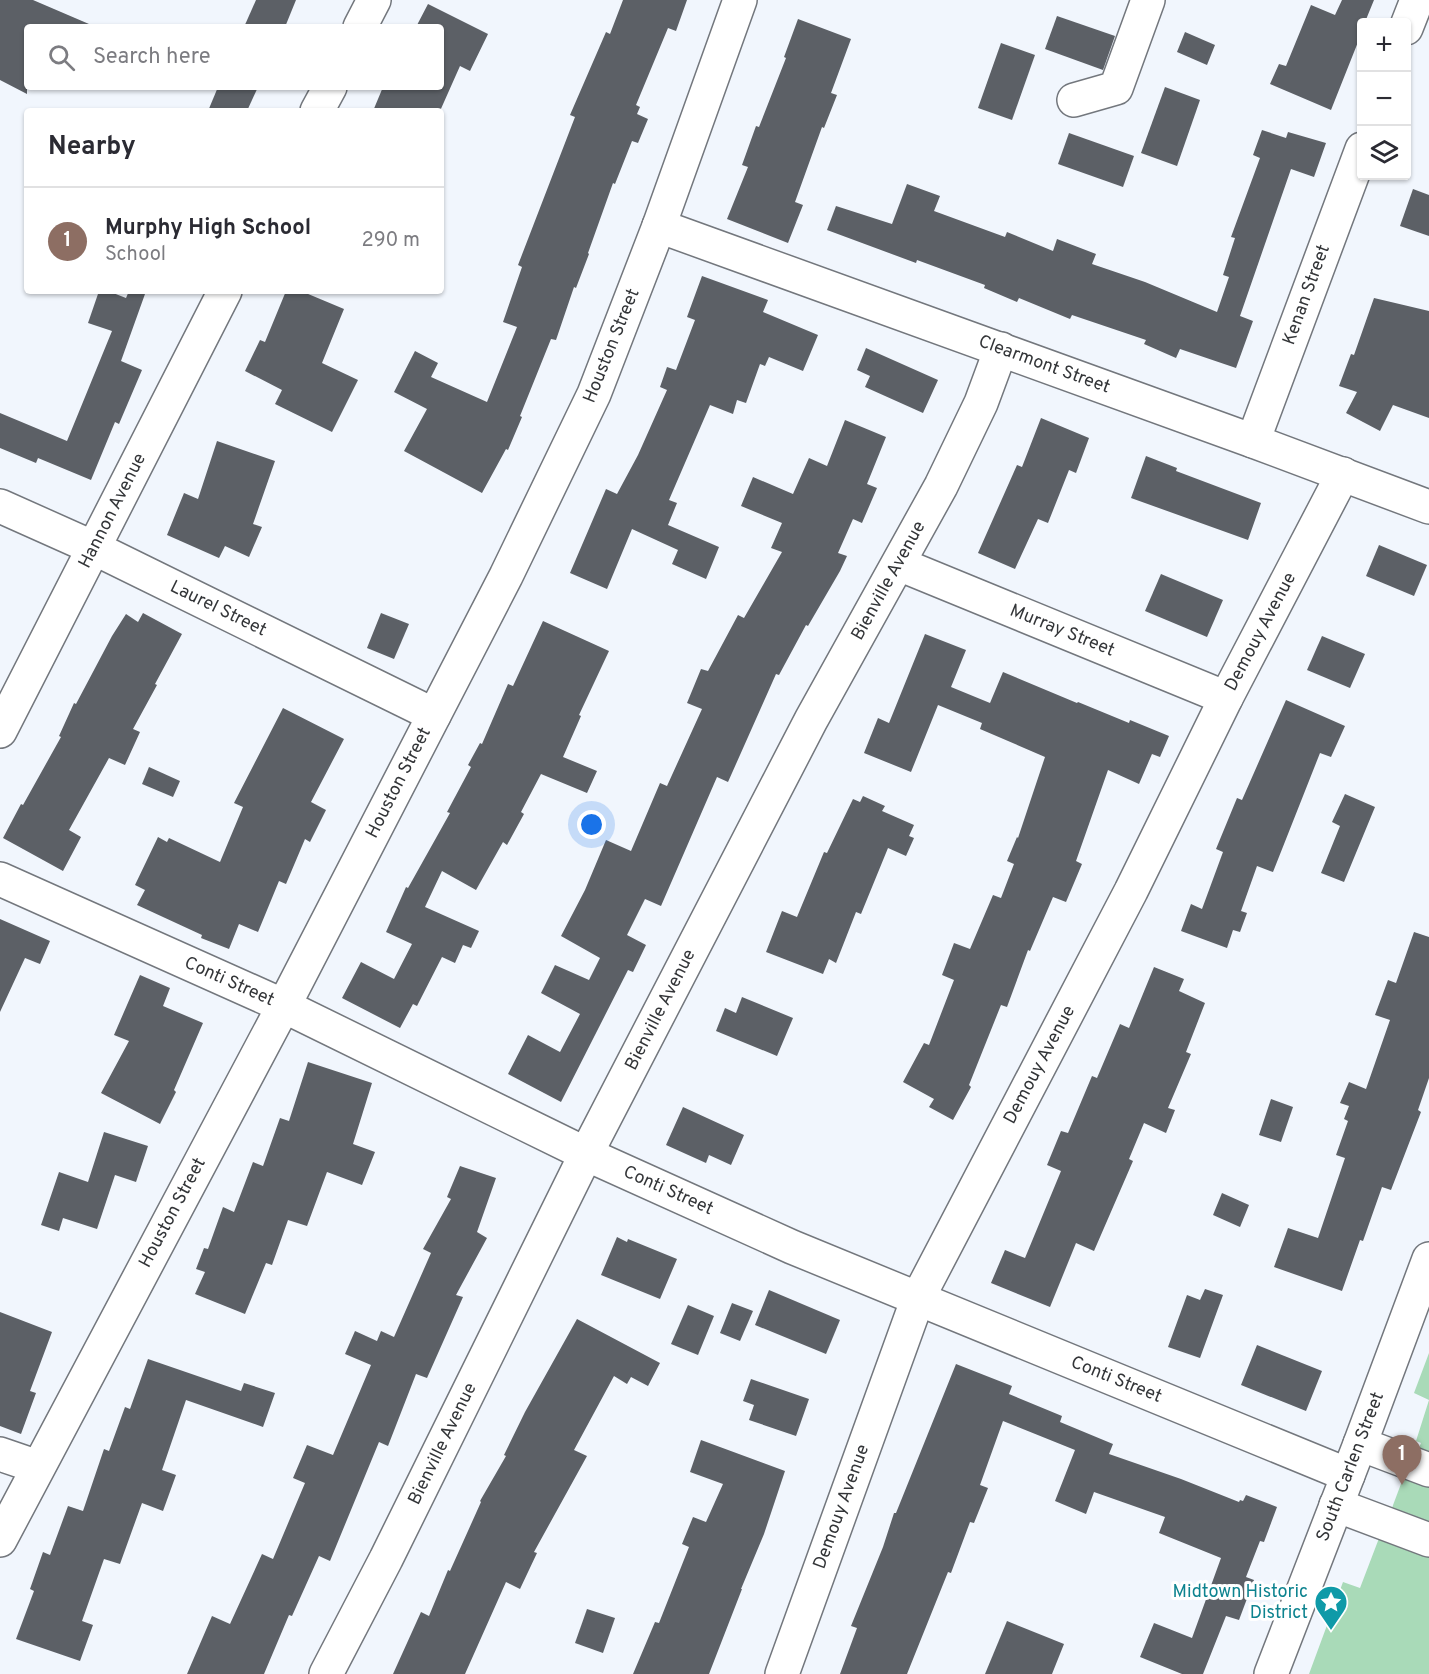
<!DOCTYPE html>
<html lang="en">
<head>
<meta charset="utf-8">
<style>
  body { margin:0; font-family:Overpass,sans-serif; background:#f7f7f7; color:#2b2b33 }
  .controls { position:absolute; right:18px; top:18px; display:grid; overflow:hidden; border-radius:6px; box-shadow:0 2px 4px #0004 }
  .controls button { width:54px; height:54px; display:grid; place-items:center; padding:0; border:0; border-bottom:2px solid #e1e1e2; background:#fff; color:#2b2b33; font:30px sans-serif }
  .you { position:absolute; left:592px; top:825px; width:21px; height:21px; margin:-15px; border:4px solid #fff; border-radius:50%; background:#1a73e8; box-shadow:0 0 0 9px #1a73e833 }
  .badge { display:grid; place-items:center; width:39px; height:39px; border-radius:50%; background:#0f766e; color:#fff; font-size:20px; font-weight:700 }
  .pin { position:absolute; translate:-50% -50px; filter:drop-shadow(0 2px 3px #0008) }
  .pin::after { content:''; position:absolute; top:32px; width:21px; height:18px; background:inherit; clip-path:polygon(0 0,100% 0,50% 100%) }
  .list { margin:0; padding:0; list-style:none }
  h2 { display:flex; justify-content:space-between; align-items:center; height:78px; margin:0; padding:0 24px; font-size:26px }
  h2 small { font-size:20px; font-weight:400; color:#7c7c81 }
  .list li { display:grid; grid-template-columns:39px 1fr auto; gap:18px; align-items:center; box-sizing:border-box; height:108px; padding:0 24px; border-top:2px solid #e1e1e2 }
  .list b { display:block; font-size:22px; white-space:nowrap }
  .list p { margin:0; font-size:20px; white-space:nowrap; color:#7c7c81 }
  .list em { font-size:20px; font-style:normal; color:#7c7c81 }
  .icon { flex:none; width:33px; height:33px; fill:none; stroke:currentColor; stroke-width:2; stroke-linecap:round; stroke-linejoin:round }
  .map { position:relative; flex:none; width:1429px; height:1674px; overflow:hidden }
  .search { position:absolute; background:#fff; box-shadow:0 2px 4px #0004; left:24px; top:24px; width:420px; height:66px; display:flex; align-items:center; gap:15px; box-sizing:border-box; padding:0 21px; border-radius:6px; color:#7c7c81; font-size:22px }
  .panel { position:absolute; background:#fff; box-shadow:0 2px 4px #0004; left:24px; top:108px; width:420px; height:186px; border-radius:6px }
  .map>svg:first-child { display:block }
  .green { fill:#a9dab8 }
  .building { fill:#5c6066 }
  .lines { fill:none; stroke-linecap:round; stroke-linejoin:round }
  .minor-casing { stroke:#73777d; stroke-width:36 }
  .minor { stroke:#fff; stroke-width:33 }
  .labels { text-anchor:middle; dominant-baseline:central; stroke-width:6; stroke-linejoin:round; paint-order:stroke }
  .street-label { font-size:18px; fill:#333538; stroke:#fff }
  .culture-label { font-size:18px; fill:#0d838f; stroke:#fff; text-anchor:end }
</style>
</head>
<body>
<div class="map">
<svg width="1429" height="1674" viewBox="0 0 1429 1674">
  <rect width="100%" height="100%" fill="#f1f6fd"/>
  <g class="green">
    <path d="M1429,1353V1460L1416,1455L1421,1443L1416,1441L1429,1400L1414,1393Z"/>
    <path d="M1405,1473L1429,1482V1531L1389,1516Z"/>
    <path d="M1381,1533L1429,1551V1674H1309L1343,1582L1360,1588Z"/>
  </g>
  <g class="building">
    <path d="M0,0H33L96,27H27V94L0,80Z"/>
    <path d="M256,0H296L285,27H244Z"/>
    <path d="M623,0H687L676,31L668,28L636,105L640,107L637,114L648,119L638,143L632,141L615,184L613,183L588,253L589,254L576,288L574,287L556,340L551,339L520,416L522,417L508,450L506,449L482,493L404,451L427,409L394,392L415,351L438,363L431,377L487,402L517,327L503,322L522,267L518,265L575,117L570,115L606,32L610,34Z"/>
    <path d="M1342,0H1374L1365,22H1362V32L1331,110L1270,84L1279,64L1286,66L1311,5L1335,15Z"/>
    <path d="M428,4L488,34L470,71L460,66L440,111H373L383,87H441V27H416Z"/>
    <path d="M1057,16L1115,36L1103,70L1045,49Z"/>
    <path d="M798,19L851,39L831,93L837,95L824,128L822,127L795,202L803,205L788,243L727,219L748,167L742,165L756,126L759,127L786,58L784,57Z"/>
    <path d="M1185,32L1215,45L1207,65L1177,52Z"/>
    <path d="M1001,43L1035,55L1012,120L978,108Z"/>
    <path d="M218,87H258L247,111H208Z"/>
    <path d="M1165,87L1200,100L1177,166L1141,153Z"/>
    <path d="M1262,130L1286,138L1288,132L1326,143L1314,177L1291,169L1240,316L1253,321L1236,368L1180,349L1176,358L1144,344L1146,340L1072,315L1070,319L1019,298L1017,302L984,288L985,285L917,260L916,263L827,230L836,206L892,224L907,184L940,196L934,211L1005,237L1007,232L1053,251L1057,239L1096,254L1092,264L1145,282L1217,312L1229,277L1223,275L1235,238L1231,237L1260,158L1253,155Z"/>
    <path d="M1069,133L1134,156L1123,187L1058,164Z"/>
    <path d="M1413,189L1429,195V236L1400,226Z"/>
    <path d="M702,276L768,300L763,312L818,335L803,371L769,357L765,366L760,364L746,403L737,400L733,414L710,405L669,500L677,503L668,525L719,547L706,579L672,564L678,550L632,529L607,589L570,573L606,489L617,494L638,455L667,390L660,387L667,367L676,370L695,320L687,317Z"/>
    <path d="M99,291H108L126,298L129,291L145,294L121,361L142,370L119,424L115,422L91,480L38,458L36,463L0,448V413L67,441L112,331L88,323Z"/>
    <path d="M286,291H301L344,309L322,363L358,380L332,432L275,404L282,390L245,371L260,340L265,342Z"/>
    <path d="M1374,298L1429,311V418L1393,405L1380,431L1346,413L1357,392L1339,386L1351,354L1354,355Z"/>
    <path d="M866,348L938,380L923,413L865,387L870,376L857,370Z"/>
    <path d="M1041,418L1089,438L1076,473L1069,470L1048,523L1038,519L1015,569L978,553L1017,465L1022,467Z"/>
    <path d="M845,420L886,437L867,484L877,488L862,523L853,519L838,553L847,556L840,571L808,626L806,625L779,675L776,674L728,782L717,777L661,906L645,899L627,935L646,945L633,972L628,970L561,1102L508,1074L528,1035L560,1052L580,1014L541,993L555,965L589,980L600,958L561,936L585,890L606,840L631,851L660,783L667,786L702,709L687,703L701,669L708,671L738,615L744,618L782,552L771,548L782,523L741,506L753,477L793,494L809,458L827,466Z"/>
    <path d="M217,441L275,461L253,524L262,527L249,557L225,546L219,558L167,535L184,493L198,499Z"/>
    <path d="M1146,456L1177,468L1176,471L1261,503L1248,540L1131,498Z"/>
    <path d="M1379,545L1427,565L1414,596L1366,576Z"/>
    <path d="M1161,574L1223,600L1207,637L1145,611Z"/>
    <path d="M143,613L182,634L155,684L157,685L133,729L140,732L125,765L109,758L69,830L81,837L63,871L3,838L21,804L23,805L61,737L59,736L74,703L76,704L112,636L126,614L138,622Z"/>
    <path d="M381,613L409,624L394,659L367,648Z"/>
    <path d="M543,621L609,651L579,715L581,716L563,757L597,771L587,793L541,774L521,812L524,814L507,845L503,842L476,890L442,871L425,907L479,931L471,948L463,945L455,963L442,957L417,1006L413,1004L400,1028L342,998L361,962L394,979L412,944L386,932L406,887L408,888L450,813L447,812L471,767L468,765L480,743L482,744L508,684L513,686Z"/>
    <path d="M925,634L966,650L951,687L990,703L1003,672L1077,703L1078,702L1129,723L1130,720L1169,736L1160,757L1152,754L1139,784L1108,770L1076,861L1082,864L1066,902L1053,897L1030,951L1028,950L1007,1007L1001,1005L969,1085L971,1087L953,1120L929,1107L934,1099L903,1082L924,1043L929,1045L954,980L942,975L954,943L970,949L993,895L1001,898L1014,864L1007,861L1017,837L1018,838L1045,757L980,729L982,723L938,705L911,772L864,753L878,718L889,723Z"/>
    <path d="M1322,636L1365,654L1350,688L1307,670Z"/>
    <path d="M1286,700L1345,726L1331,757L1320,753L1273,872L1257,866L1241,911L1247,913L1240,932L1233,930L1227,948L1181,931L1191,904L1202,909L1223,852L1216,849L1237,798L1242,800Z"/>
    <path d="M283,708L344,739L311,802L326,810L310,842L305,839L286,884L279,881L258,932L239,924L229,949L201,938L202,935L137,905L145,890L135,885L158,837L167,842L169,838L220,862L243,807L234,803Z"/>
    <path d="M149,767L180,781L173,797L142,784Z"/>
    <path d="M1345,794L1375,807L1344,882L1321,873L1340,826L1332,822Z"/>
    <path d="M863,796L885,806L882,811L914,825L909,836L914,838L906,856L888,848L861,914L856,912L836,963L829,959L823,974L766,952L782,911L797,917L824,852L827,853L853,799L860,802Z"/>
    <path d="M0,919L50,941L40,964L25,958L0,1012Z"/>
    <path d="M1414,932L1429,937V1078L1418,1110L1421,1112L1391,1190L1382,1187L1363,1241L1360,1240L1342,1291L1274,1267L1288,1228L1318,1238L1345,1158L1336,1155L1348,1121L1344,1119L1349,1106L1340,1103L1349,1082L1366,1089L1390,1020L1375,1015L1388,980L1396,983Z"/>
    <path d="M1154,967L1184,979L1179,991L1205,1003L1186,1052L1191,1054L1168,1108L1175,1110L1166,1133L1144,1123L1129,1159L1133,1161L1094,1251L1076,1243L1050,1307L991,1283L1005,1250L1025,1258L1061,1171L1047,1165L1061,1131L1068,1133L1092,1076L1097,1078L1120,1024L1129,1028Z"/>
    <path d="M140,975L170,988L163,1006L203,1023L174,1090L176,1092L160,1124L101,1093L129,1041L114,1035Z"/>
    <path d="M742,997L793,1018L777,1056L716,1031L725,1008L736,1013Z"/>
    <path d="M308,1062L372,1083L353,1144L375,1152L362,1185L327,1172L307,1226L288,1220L272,1265L266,1263L245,1314L195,1294L205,1272L196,1269L204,1248L208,1249L223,1207L234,1212L253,1162L263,1166L280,1118L289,1121Z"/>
    <path d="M1271,1099L1293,1107L1281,1142L1259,1135Z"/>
    <path d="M683,1107L744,1135L731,1165L709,1155L706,1163L666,1145Z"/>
    <path d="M104,1132L148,1146L136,1182L115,1175L97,1229L63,1218L59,1231L41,1225L59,1172L88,1182Z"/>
    <path d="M460,1166L496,1178L477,1232L487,1238L456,1295L463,1297L427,1378L416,1374L388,1446L379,1442L330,1561L319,1556L292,1616L289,1615L264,1674H187L212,1616L230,1624L262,1554L273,1559L305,1483L293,1478L307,1445L333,1455L371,1365L345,1354L355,1331L377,1341L381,1331L394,1337L431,1253L423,1249L451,1199L447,1197Z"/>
    <path d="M1222,1193L1249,1205L1240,1227L1213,1215Z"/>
    <path d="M617,1237L627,1242L628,1239L677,1259L660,1299L601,1275Z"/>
    <path d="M1205,1289L1223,1295L1200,1358L1168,1347L1187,1295L1200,1300Z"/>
    <path d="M769,1290L840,1320L826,1354L755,1325Z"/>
    <path d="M732,1303L753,1311L740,1341L720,1333Z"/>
    <path d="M688,1305L714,1316L698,1355L671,1344Z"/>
    <path d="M0,1312L52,1332L30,1391L36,1393L21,1434L0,1426Z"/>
    <path d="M577,1319L660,1363L648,1386L631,1377L627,1384L614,1376L574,1450L587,1456L534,1552L537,1553L520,1589L506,1582L465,1674H393L421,1612L429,1616L448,1570L450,1571L481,1502L480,1501L506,1456L504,1455L525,1412Z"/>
    <path d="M1257,1345L1322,1371L1306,1411L1241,1385Z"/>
    <path d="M148,1359L241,1391L244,1383L275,1393L263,1427L186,1400L162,1470L176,1475L163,1511L142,1503L120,1564L104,1559L82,1621L93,1625L80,1661L16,1639L34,1591L30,1589L43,1552L50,1555L68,1506L83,1511L104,1449L109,1451L125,1407L130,1409Z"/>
    <path d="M956,1364L1012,1386L1009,1394L1062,1416L1060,1422L1113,1444L1109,1454L1181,1479L1239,1502L1240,1500L1243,1501L1246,1495L1277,1507L1264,1542L1260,1541L1246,1577L1254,1580L1239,1620L1226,1616L1203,1674H1182L1140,1657L1154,1623L1192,1638L1221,1558L1159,1533L1165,1517L1094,1492L1086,1514L1055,1501L1075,1450L1003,1421L980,1485L988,1488L974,1523L970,1522L951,1573L948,1572L907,1674H840L857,1628L851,1626L883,1547L894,1513H896Z"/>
    <path d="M751,1379L809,1399L796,1436L749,1420L754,1405L743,1401Z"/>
    <path d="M701,1440L785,1471L764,1534L741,1589H742L709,1674H633L655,1622L659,1623L689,1547L682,1544L693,1517L706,1522L723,1484L690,1472Z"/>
    <path d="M587,1609L615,1618L603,1653L575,1643Z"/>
    <path d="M1007,1621L1064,1644L1052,1674H985Z"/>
  </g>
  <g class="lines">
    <defs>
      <g id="minor">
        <path d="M360,27L374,0"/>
        <path d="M1406,28L1417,0"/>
        <path d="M1074,100L1116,88L1148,0"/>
        <path d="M317,111L330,87"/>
        <path d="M659,226L1253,441L1429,507"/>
        <path d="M1253,441L1362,149"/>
        <path d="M0,506L94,548L434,715"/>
        <path d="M899,564L1226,698"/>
        <path d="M0,731L225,291"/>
        <path d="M0,879L284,1006L586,1154L792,1247L1348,1475"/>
        <path d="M1360,1444L1429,1470"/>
        <path d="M0,1454L38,1467"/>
        <path d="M1336,1505L1429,1540"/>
        <path d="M0,1540L292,990L506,576L594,394L659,226L740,0"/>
        <path d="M326,1674L386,1559L586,1154L811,720L941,486L981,403L1001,349"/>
        <path d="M782,1674L918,1298L1131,891L1226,698L1343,474"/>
        <path d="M1271,1674L1360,1444L1429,1259"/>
      </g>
    </defs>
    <use href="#minor" class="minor-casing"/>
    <use href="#minor" class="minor"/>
  </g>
  <defs>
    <symbol id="sight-pin" viewBox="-11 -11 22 30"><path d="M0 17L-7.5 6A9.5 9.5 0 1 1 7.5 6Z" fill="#0f9aa8" stroke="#fff"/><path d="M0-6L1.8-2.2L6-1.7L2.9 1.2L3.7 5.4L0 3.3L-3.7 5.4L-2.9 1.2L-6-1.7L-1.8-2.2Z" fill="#fff"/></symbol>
  </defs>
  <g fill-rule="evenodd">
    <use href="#sight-pin" x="1312" y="1583" width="38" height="52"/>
  </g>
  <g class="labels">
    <g class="street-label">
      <text transform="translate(1307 295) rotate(-70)">Kenan Street</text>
      <text transform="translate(612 346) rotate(-68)">Houston Street</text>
      <text transform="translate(1044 365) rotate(20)">Clearmont Street</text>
      <text transform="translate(113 511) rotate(-63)">Hannon Avenue</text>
      <text transform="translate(889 581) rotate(-61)">Bienville Avenue</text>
      <text transform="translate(218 609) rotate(26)">Laurel Street</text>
      <text transform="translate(1062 631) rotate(22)">Murray Street</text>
      <text transform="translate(1261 632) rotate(-62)">Demouy Avenue</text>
      <text transform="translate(399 783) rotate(-63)">Houston Street</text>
      <text transform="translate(229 982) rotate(24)">Conti Street</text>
      <text transform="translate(661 1010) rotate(-63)">Bienville Avenue</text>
      <text transform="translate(1040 1065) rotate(-62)">Demouy Avenue</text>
      <text transform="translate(668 1191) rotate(24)">Conti Street</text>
      <text transform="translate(173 1213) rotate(-62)">Houston Street</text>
      <text transform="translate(1116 1380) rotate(22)">Conti Street</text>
      <text transform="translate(443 1444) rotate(-64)">Bienville Avenue</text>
      <text transform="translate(1351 1467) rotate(-69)">South Carlen Street</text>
      <text transform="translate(842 1507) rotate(-70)">Demouy Avenue</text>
    </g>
    <g class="culture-label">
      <text x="1308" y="1592">Midtown Historic<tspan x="1308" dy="21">District</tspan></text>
    </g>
  </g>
</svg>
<div class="controls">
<button>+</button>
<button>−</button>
<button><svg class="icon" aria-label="layers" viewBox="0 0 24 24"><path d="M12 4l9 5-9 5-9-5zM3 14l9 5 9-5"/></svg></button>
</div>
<div class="you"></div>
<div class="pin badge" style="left:1402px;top:1485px;background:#8d6e63">1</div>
<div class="search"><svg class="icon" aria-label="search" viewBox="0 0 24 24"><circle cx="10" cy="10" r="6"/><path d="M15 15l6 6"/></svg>Search here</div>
<section class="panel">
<h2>Nearby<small></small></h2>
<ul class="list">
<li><span class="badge" style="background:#8d6e63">1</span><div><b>Murphy High School</b><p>School</p></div><em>290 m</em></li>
</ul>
</section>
</div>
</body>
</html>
